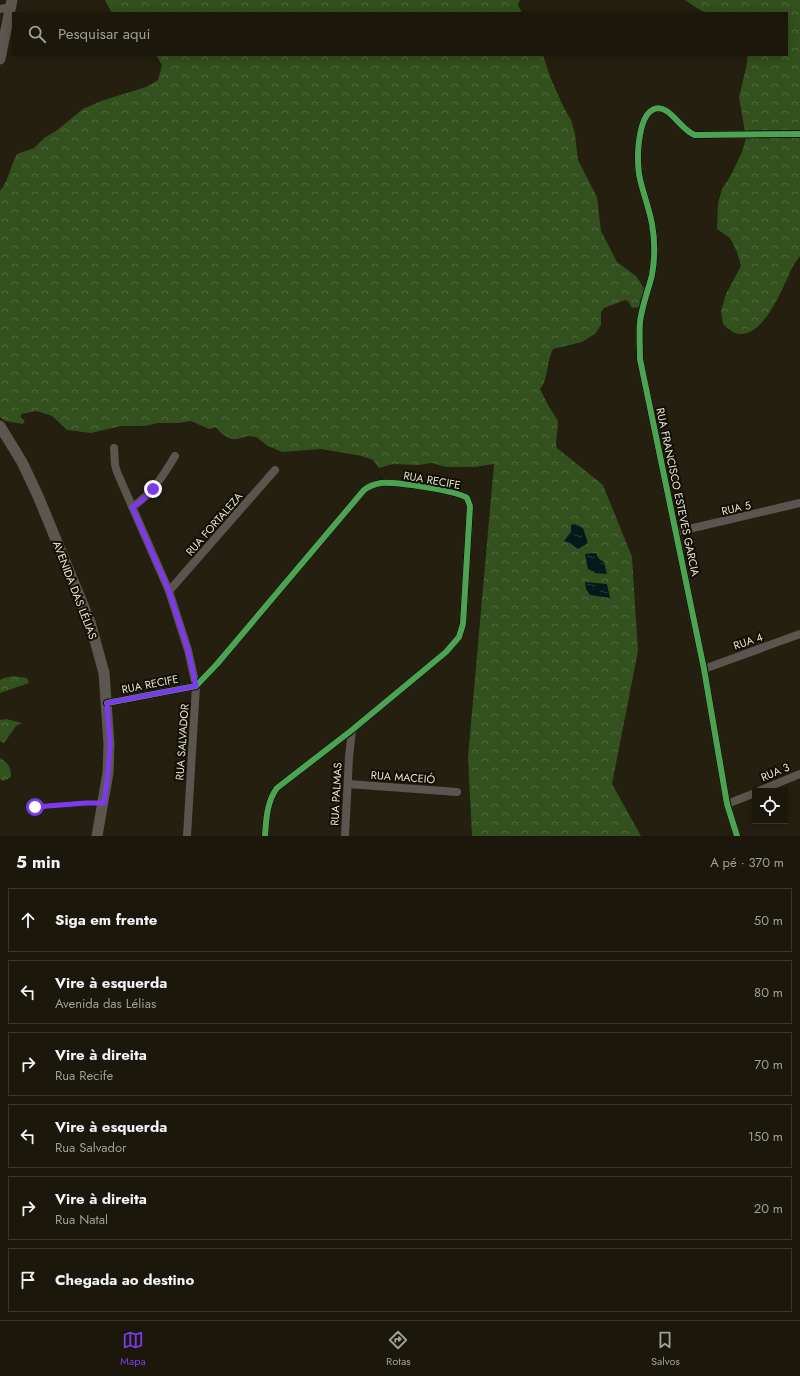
<!DOCTYPE html>
<html lang="pt">
<head>
<meta charset="utf-8">
<style>
  body { margin:0; font-family:Jost,sans-serif; background:#242013; color:#f1f3f6 }
  .controls { position:absolute; right:12px; bottom:12px; display:grid; overflow:hidden; border-radius:0px; box-shadow:0 2px 10px #0003 }
  .controls button { width:36px; height:36px; display:grid; place-items:center; padding:0; border:0; border-bottom:1px solid #39362b; background:#1b170a; color:#f1f3f6; font:20px sans-serif }
  .stop { position:absolute; width:12px; height:12px; margin:-9px; border:3px solid #7c3aed; border-radius:50%; background:#fff }
  .stop.end { background:#7c3aed; border-color:#fff; box-shadow:0 1px 4px #0008 }
  .list { margin:0; padding:0; list-style:none }
  h2 { display:flex; justify-content:space-between; align-items:center; height:52px; margin:0; padding:0 16px; font-size:17px }
  h2 small { font-size:13px; font-weight:400; color:#a09f9c }
  .list li { display:grid; grid-template-columns:26px 1fr auto; gap:12px; align-items:center; box-sizing:border-box; height:64px; margin:0 8px 8px; padding:0 8px; border:1px solid #39362b; border-radius:0px }
  .list b { display:block; font-size:15px; white-space:nowrap }
  .list p { margin:0; font-size:13px; white-space:nowrap; color:#a09f9c }
  .list em { font-size:13px; font-style:normal; color:#a09f9c }
  .icon { flex:none; width:22px; height:22px; fill:none; stroke:currentColor; stroke-width:2; stroke-linecap:round; stroke-linejoin:round }
  .map { position:relative; flex:none; width:800px; height:836px; overflow:hidden }
  .search { position:absolute; background:#1b170a; box-shadow:0 2px 10px #0003; left:12px; right:12px; top:12px; height:44px; display:flex; align-items:center; gap:10px; box-sizing:border-box; padding:0 14px; border-radius:0px; color:#a09f9c; font-size:15px }
  .sheet { height:484px; background:#1b170a }
  nav { display:flex; justify-content:space-around; align-items:center; box-sizing:border-box; height:56px; border-top:1px solid #39362b; background:#1b170a; font-size:11px; color:#a09f9c }
  nav a { display:grid; justify-items:center; gap:2px }
  nav .on { color:#7c3aed }
  .map>svg:first-child { display:block }
  .forest { fill:url(#forest-crowns) }
  .water { fill:url(#water-ripples) }
  .lines { fill:none; stroke-linecap:round; stroke-linejoin:round }
  .lane { stroke:#5b554f; stroke-width:4 }
  .street { stroke:#5b554f; stroke-width:8 }
  .secondary { stroke:#5d564f; stroke-width:11 }
  .cycleway-casing { stroke:#110e03; stroke-width:8 }
  .cycleway { stroke:#4ca352; stroke-width:6 }
  .route { stroke:#7c3aed; stroke-width:5 }
  .labels { text-anchor:middle; dominant-baseline:central; stroke-width:4; stroke-linejoin:round; paint-order:stroke }
  .street-label { font-size:11px; fill:#e9e4d3; stroke:#110e03 }
</style>
</head>
<body>
<div class="map">
<svg width="800" height="836" viewBox="0 0 800 836">
  <defs>
    <pattern id="forest-crowns" width="20" height="18" patternUnits="userSpaceOnUse"><rect width="20" height="18" fill="#32511e"/><path d="M2 6a3 3 0 1 1 6 0M12 15a3 3 0 1 1 6 0" fill="none" stroke="#506a3e"/></pattern>
    <pattern id="water-ripples" width="26" height="14" patternUnits="userSpaceOnUse"><rect width="26" height="14" fill="#031a1d"/><path d="M2 4q2-2 4 0t4 0M15 11q2-2 4 0t4 0" fill="none" stroke="#283b3d"/></pattern>
  </defs>
  <rect width="100%" height="100%" fill="#241f0e"/>
  <g class="forest">
    <path d="M105,0H520L518,5L522,13H112Z"/>
    <path d="M685,0H800V256C798,259 795,262 793,266C784,284 762,346 733,332C730,330 726,327 723,324L721,311L726,294L741,266L737,252L730,238L717,229L718,203L722,189L731,175L742,152L746,138L739,97L746,68L748,55H787V13H706L695,7Z"/>
    <path d="M156,55H543L551,79L564,108L571,120L575,134L578,160L597,197L601,231L617,262L636,276L646,291L639,307L632,308L628,301L625,300L604,308L601,312V325L595,334L582,342L553,349C546,362 549,378 540,389L548,405L558,421L556,444L557,448L603,485L632,557L638,651L612,784L641,836H472L468,757L494,464L475,467H446L432,463L418,465L393,464L379,468L373,460L362,456L321,449L282,452L268,446L256,437L248,436L237,439H231L222,434L216,427L209,429L191,421L179,423H157L145,426H121L91,433L67,430L52,416L37,411L21,414V418L25,421L23,424L5,421L0,417V191C9,180 10,167 17,154L34,148L44,138L56,131L83,109L101,101L146,87L158,80L162,65Z"/>
    <path d="M13,676L27,678L29,683L0,693V680L4,678Z"/>
    <path d="M0,713V720L6,719L22,723L16,726L4,743L0,741Z"/>
    <path d="M0,758C9,763 11,768 11,777L4,781L0,779Z"/>
  </g>
  <g class="water">
    <path d="M574,524L583,528L588,543L578,549L570,543L564,541L571,532V525Z"/>
    <path d="M596,553L599,559L604,562L607,574L595,573L588,569L585,554Z"/>
    <path d="M585,582L607,584L610,598L590,595L586,589Z"/>
  </g>
  <g class="lines">
    <path class="lane" d="M35,807L86,803H101"/>
    <g class="street">
      <path d="M0,9L11,7"/>
      <path d="M114,448L115,465L117,472L169,591L188,650L196,686L187,836"/>
      <path d="M132,507C152,494 163,476 175,456"/>
      <path d="M676,532L800,503"/>
      <path d="M169,591L275,470"/>
      <path d="M704,669L800,634"/>
      <path d="M107,703L196,686L217,664L364,490C369,486 375,484 381,483C395,482 455,490 467,498L470,506L463,624L459,637L446,652L352,730L277,788C267,801 266,820 265,836"/>
      <path d="M348,784L457,792"/>
      <path d="M759,791L800,774"/>
      <path d="M727,804L755,793"/>
      <path d="M345,836L349,757L352,730"/>
      <path d="M737,836L727,804L704,669L640,359C640,347 639,334 640,322C642,306 648,291 652,275C655,258 655,241 652,224C649,207 642,191 639,174C637,158 638,141 642,126C644,119 647,112 654,109C669,103 681,131 695,135L800,134"/>
    </g>
    <g class="secondary">
      <path d="M0,59L12,0"/>
      <path d="M0,426L22,462L38,496L90,622L104,673L109,744L108,773L97,836"/>
    </g>
    <defs>
      <g id="cycleway">
        <path d="M107,703L196,686L217,664L364,490C369,486 375,484 381,483C395,482 455,490 467,498L470,506L463,624L459,637L446,652L352,730L277,788C267,801 266,820 265,836"/>
        <path d="M737,836L727,804L704,669L640,359C640,347 639,334 640,322C642,306 648,291 652,275C655,258 655,241 652,224C649,207 642,191 639,174C637,158 638,141 642,126C644,119 647,112 654,109C669,103 681,131 695,135L800,134"/>
      </g>
    </defs>
    <use href="#cycleway" class="cycleway-casing"/>
    <use href="#cycleway" class="cycleway"/>
  </g>
  <g class="lines">
    <path class="route" d="M35,807L86,803H104L108,773L110,744L107,703L196,686L188,650L169,591L132,507L140,502L153,489"/>
  </g>
  <g class="labels">
    <g class="street-label">
      <text transform="translate(432 480) rotate(10)">RUA RECIFE</text>
      <text transform="translate(678 492) rotate(78)">RUA FRANCISCO ESTEVES GARCIA</text>
      <text transform="translate(736 508) rotate(-13)">RUA 5</text>
      <text transform="translate(214 524) rotate(-49)">RUA FORTALEZA</text>
      <text transform="translate(75 590) rotate(69)">AVENIDA DAS LÉLIAS</text>
      <text transform="translate(748 641) rotate(-19)">RUA 4</text>
      <text transform="translate(150 684) rotate(-11)">RUA RECIFE</text>
      <text transform="translate(182 742) rotate(-86)">RUA SALVADOR</text>
      <text transform="translate(775 772) rotate(-23)">RUA 3</text>
      <text transform="translate(403 777) rotate(4)">RUA MACEIÓ</text>
      <text transform="translate(336 794) rotate(-87)">RUA PALMAS</text>
    </g>
  </g>
</svg>
<div class="controls">
<button><svg class="icon" aria-label="locate" viewBox="0 0 24 24"><circle cx="12" cy="12" r="6"/><path d="M12 2v4M12 18v4M2 12h4M18 12h4"/></svg></button>
</div>
<div class="stop" style="left:35px;top:807px"></div>
<div class="stop end" style="left:153px;top:489px"></div>
<div class="search"><svg class="icon" aria-label="search" viewBox="0 0 24 24"><circle cx="10" cy="10" r="6"/><path d="M15 15l6 6"/></svg>Pesquisar aqui</div>
</div>
<section class="sheet">
<h2>5 min<small>A pé · 370 m</small></h2>
<ul class="list">
<li><svg class="icon" aria-label="ahead" viewBox="0 0 24 24"><path d="M12 20V5M6 11l6-6 6 6"/></svg><div><b>Siga em frente</b></div><em>50 m</em></li>
<li><svg class="icon" aria-label="left" viewBox="0 0 24 24"><path d="M17 20v-9H6M10 6l-5 5 5 5"/></svg><div><b>Vire à esquerda</b><p>Avenida das Lélias</p></div><em>80 m</em></li>
<li><svg class="icon" aria-label="right" viewBox="0 0 24 24"><path d="M7 20v-9h11M14 6l5 5-5 5"/></svg><div><b>Vire à direita</b><p>Rua Recife</p></div><em>70 m</em></li>
<li><svg class="icon" aria-label="left" viewBox="0 0 24 24"><path d="M17 20v-9H6M10 6l-5 5 5 5"/></svg><div><b>Vire à esquerda</b><p>Rua Salvador</p></div><em>150 m</em></li>
<li><svg class="icon" aria-label="right" viewBox="0 0 24 24"><path d="M7 20v-9h11M14 6l5 5-5 5"/></svg><div><b>Vire à direita</b><p>Rua Natal</p></div><em>20 m</em></li>
<li><svg class="icon" aria-label="arrive" viewBox="0 0 24 24"><path d="M6 21V4h12l-3 4 3 4H6"/></svg><div><b>Chegada ao destino</b></div></li>
</ul>
</section>
<nav>
<a class="on"><svg class="icon" aria-label="map" viewBox="0 0 24 24"><path d="M3 6l6-2 6 2 6-2v14l-6 2-6-2-6 2zM9 4v14M15 6v14"/></svg>Mapa</a>
<a><svg class="icon" aria-label="directions" viewBox="0 0 24 24"><path d="M12 3l9 9-9 9-9-9zM9 14v-3h6M13 9l2 2-2 2"/></svg>Rotas</a>
<a><svg class="icon" aria-label="saved" viewBox="0 0 24 24"><path d="M7 4h10v16l-5-4-5 4z"/></svg>Salvos</a>
</nav>
</body>
</html>
